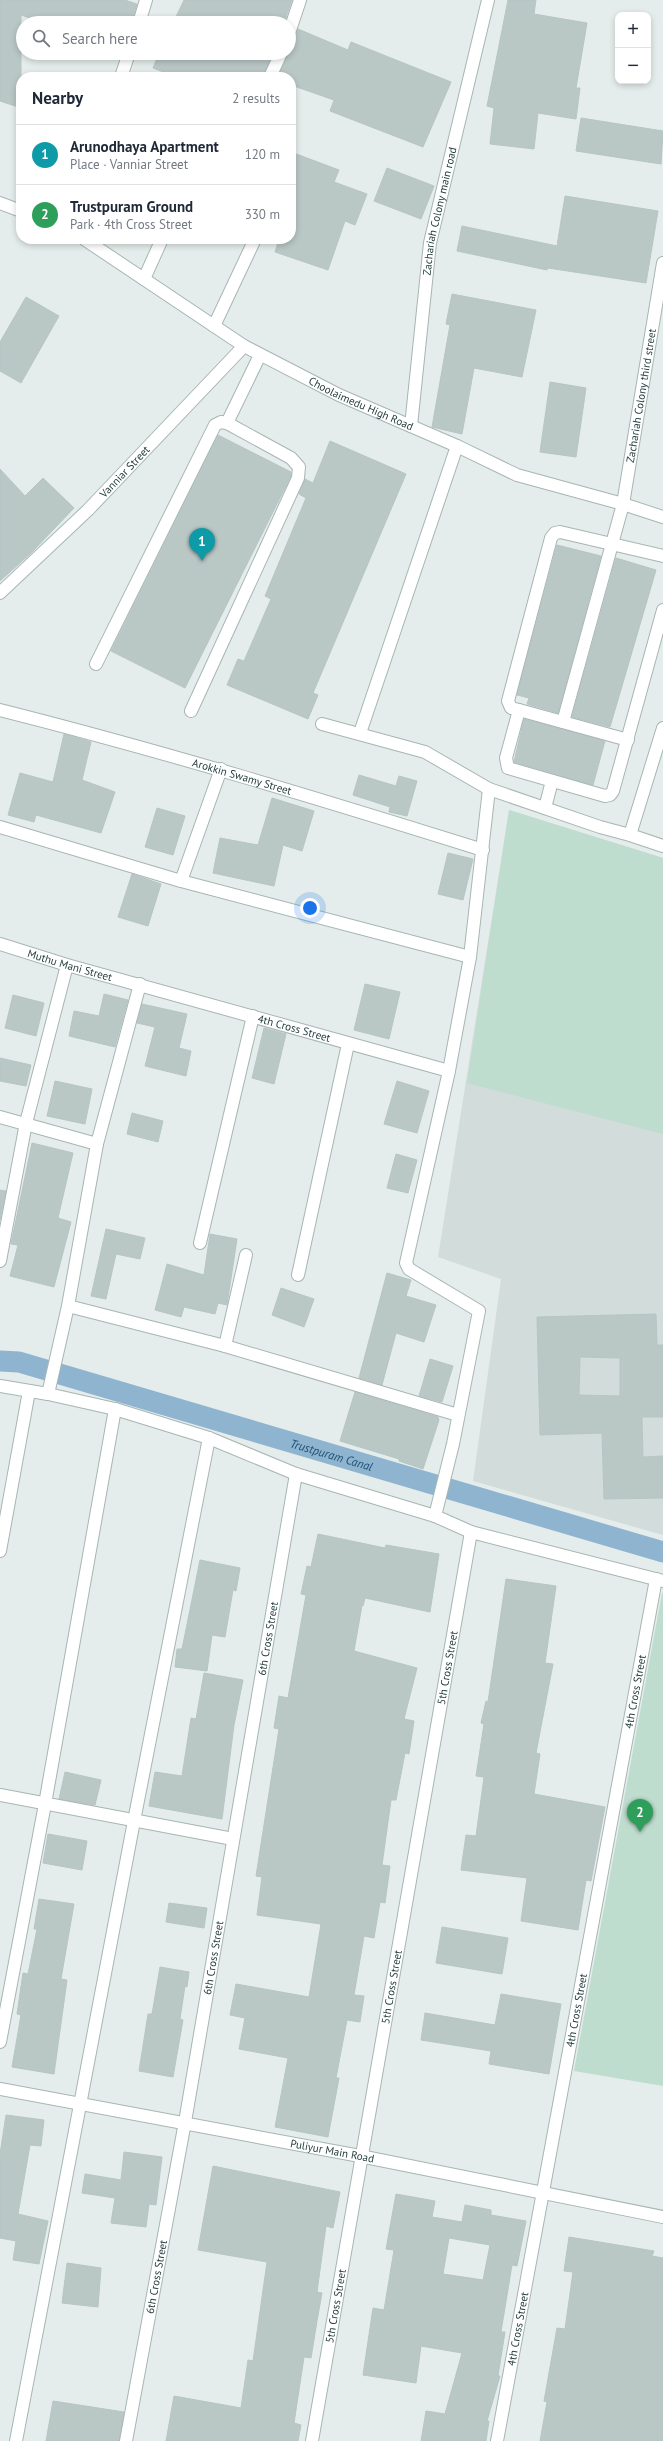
<!DOCTYPE html>
<html lang="en">
<head>
<meta charset="utf-8">
<style>
  body { margin:0; font-family:"PT Sans",sans-serif; background:#f6f6f7; color:#1f2937 }
  .controls { position:absolute; right:12px; top:12px; display:grid; overflow:hidden; border-radius:8px; box-shadow:0 2px 6px #0003 }
  .controls button { width:36px; height:36px; display:grid; place-items:center; padding:0; border:0; border-bottom:1px solid #e0e1e3; background:#fff; color:#1f2937; font:20px sans-serif }
  .you { position:absolute; left:310px; top:908px; width:14px; height:14px; margin:-10px; border:3px solid #fff; border-radius:50%; background:#1a73e8; box-shadow:0 0 0 6px #1a73e833 }
  .badge { display:grid; place-items:center; width:26px; height:26px; border-radius:50%; background:#b45309; color:#fff; font-size:13px; font-weight:700 }
  .pin { position:absolute; translate:-50% -33px; filter:drop-shadow(0 1px 2px #0008) }
  .pin::after { content:''; position:absolute; top:21px; width:14px; height:12px; background:inherit; clip-path:polygon(0 0,100% 0,50% 100%) }
  .list { margin:0; padding:0; list-style:none }
  h2 { display:flex; justify-content:space-between; align-items:center; height:52px; margin:0; padding:0 16px; font-size:17px }
  h2 small { font-size:13px; font-weight:400; color:#747a83 }
  .list li { display:grid; grid-template-columns:26px 1fr auto; gap:12px; align-items:center; box-sizing:border-box; height:60px; padding:0 16px; border-top:1px solid #e0e1e3 }
  .list b { display:block; font-size:15px; white-space:nowrap }
  .list p { margin:0; font-size:13px; white-space:nowrap; color:#747a83 }
  .list em { font-size:13px; font-style:normal; color:#747a83 }
  .icon { flex:none; width:22px; height:22px; fill:none; stroke:currentColor; stroke-width:2; stroke-linecap:round; stroke-linejoin:round }
  .map { position:relative; flex:none; width:663px; height:2441px; overflow:hidden }
  .search { position:absolute; background:#fff; box-shadow:0 2px 6px #0003; left:16px; top:16px; width:280px; height:44px; display:flex; align-items:center; gap:10px; box-sizing:border-box; padding:0 14px; border-radius:22px; color:#747a83; font-size:15px }
  .panel { position:absolute; background:#fff; box-shadow:0 2px 6px #0003; left:16px; top:72px; width:280px; height:172px; border-radius:16px }
  .map>svg:first-child { display:block }
  .built { fill:#d2dcda }
  .green { fill:#beddce }
  .lines { fill:none; stroke-linecap:round; stroke-linejoin:round }
  .canal { stroke:#8eb4cf; stroke-width:21 }
  .building { fill:#b9c7c5; stroke:#b6c6c4; fill-rule:evenodd }
  .minor-casing { stroke:#a7b5b4; stroke-width:14 }
  .minor { stroke:#fff; stroke-width:12 }
  .labels { text-anchor:middle; dominant-baseline:central; stroke-width:4; stroke-linejoin:round; paint-order:stroke }
  .street-label { font-size:11px; fill:#243d3e; stroke:#f4f9f8 }
  .water-label { font-size:12px; font-style:italic; fill:#205177; stroke:#f4f9f8 }
</style>
</head>
<body>
<div class="map">
<svg width="663" height="2441" viewBox="0 0 663 2441">
  <rect width="100%" height="100%" fill="#e4edeb"/>
  <path class="built" d="M509,810L663,858V1535L473,1481L501,1279L438,1257Z"/>
  <g class="green">
    <path d="M509,810L663,858V1134L467,1083Z"/>
    <path d="M662,1593H663V2086L574,2071Z"/>
  </g>
  <g class="lines">
    <path class="canal" id="s1" d="M0,1361L19,1362L663,1552"/>
  </g>
  <g class="building">
    <path d="M0,0H125L137,4L131,23H45L21,15V108L0,101Z"/>
    <path d="M184,0H292L284,23H173Z"/>
    <path d="M508,0H536L534,14L587,23L576,88H580L576,119L538,113L534,149L490,144L494,108L487,106Z"/>
    <path d="M298,29L348,50L351,42L451,82L423,147L330,111L334,100L291,85V77H278L289,53V40L294,38Z"/>
    <path d="M159,53H273L263,77H176L153,68Z"/>
    <path d="M581,118L663,131L661,164L576,151Z"/>
    <path d="M291,152L339,170L334,182L367,194L355,225L345,221L328,270L275,252L279,239H291Z"/>
    <path d="M387,168L434,186L421,219L374,201Z"/>
    <path d="M565,196L658,211L646,283L548,268L547,270L457,251L462,226L557,246Z"/>
    <path d="M452,294L536,310L522,377L474,368L462,434L432,427L450,325L446,324Z"/>
    <path d="M26,297L59,316L21,383L0,371V342Z"/>
    <path d="M550,382L586,388L576,457L540,452Z"/>
    <path d="M218,435L291,472V476L185,688L111,651Z"/>
    <path d="M330,441L406,474L313,693L318,695L308,719L227,685L238,659L244,661L271,599L265,596L306,498L299,494L305,479L313,483Z"/>
    <path d="M0,469L25,496L43,478L74,508L31,553L0,581Z"/>
    <path d="M557,545L601,556L558,713L527,704L529,698L517,695Z"/>
    <path d="M616,558L656,570L610,727L572,717Z"/>
    <path d="M524,719L605,741L593,785L514,762Z"/>
    <path d="M64,734L91,742L82,780L115,792L101,833L36,815L34,822L8,815L20,773L53,782Z"/>
    <path d="M359,775L396,786L399,776L417,781L407,816L389,812L390,807L353,795Z"/>
    <path d="M272,798L314,811L302,851L283,845L274,886L213,873L220,838L258,845Z"/>
    <path d="M157,808L185,816L173,855L145,847Z"/>
    <path d="M448,853L473,859L463,900L438,894Z"/>
    <path d="M132,874L161,884L148,926L118,917Z"/>
    <path d="M365,984L400,992L389,1039L354,1030Z"/>
    <path d="M104,994L128,1000L115,1047L69,1036L74,1011L99,1016Z"/>
    <path d="M13,995L44,1003L36,1036L5,1028Z"/>
    <path d="M142,1004L187,1014L179,1048L191,1051L186,1076L145,1066L155,1027L137,1023Z"/>
    <path d="M264,1028L286,1034L274,1084L252,1078Z"/>
    <path d="M0,1058L31,1065L26,1086L0,1081Z"/>
    <path d="M55,1081L92,1089L85,1124L47,1116Z"/>
    <path d="M397,1081L429,1091L417,1133L384,1124Z"/>
    <path d="M132,1113L163,1121L158,1142L127,1134Z"/>
    <path d="M32,1143L73,1153L58,1218L71,1222L54,1287L10,1276L18,1245L11,1244Z"/>
    <path d="M396,1154L417,1160L408,1193L387,1188Z"/>
    <path d="M0,1190L6,1191L0,1220Z"/>
    <path d="M106,1229L145,1238L140,1259L116,1254L106,1299L91,1296Z"/>
    <path d="M210,1234L237,1239L227,1305L218,1303L215,1314L184,1307L181,1317L155,1310L167,1264L204,1275Z"/>
    <path d="M387,1273L411,1280L406,1296L436,1305L424,1342L396,1333L382,1385L359,1378Z"/>
    <path d="M281,1288L314,1299L304,1327L272,1315Z"/>
    <path d="M656,1314L657,1345H663V1417H642L643,1457L663,1456V1498L604,1499L602,1433L540,1435L537,1317ZM580,1357L620,1358V1396L579,1395Z"/>
    <path d="M430,1359L453,1366L442,1402L419,1396Z"/>
    <path d="M355,1392L438,1417L439,1420L423,1469L399,1461V1459L340,1441Z"/>
    <path d="M318,1534L385,1548L386,1545L439,1554L430,1612L365,1598L363,1606L362,1605L354,1651L417,1668L404,1719L414,1721L409,1754L405,1753L396,1800H391L382,1865L390,1866L385,1903L380,1902L374,1938L364,1936L354,1995L364,1996L360,2022L347,2020L336,2078H339L328,2137L275,2127L288,2058L239,2049L245,2018L230,2015L236,1984L309,1997L321,1924L257,1915L262,1877L256,1876L279,1729L274,1728L279,1696L288,1698L306,1595L301,1594L307,1566L311,1567Z"/>
    <path d="M200,1560L240,1568L236,1591L233,1590L225,1637L212,1635L207,1671L175,1667L177,1649H182Z"/>
    <path d="M506,1579L556,1586L545,1663L553,1664L536,1753L540,1754L534,1794L605,1807L591,1881L586,1880L578,1930L521,1921L527,1878L461,1870L466,1835L476,1836L484,1777L476,1776L484,1724L481,1723L486,1701L488,1702Z"/>
    <path d="M204,1673L243,1680L234,1725L222,1819L149,1806L155,1772L182,1776L191,1718L196,1719Z"/>
    <path d="M65,1772L101,1780L95,1805L59,1799Z"/>
    <path d="M48,1834L87,1841L82,1870L43,1863Z"/>
    <path d="M39,1899L74,1904L61,1979L67,1980L54,2074L12,2067L21,2015L17,2014L23,1973L28,1974L37,1929H34Z"/>
    <path d="M169,1903L207,1908L204,1928L166,1922Z"/>
    <path d="M442,1927L508,1938L502,1974L436,1963Z"/>
    <path d="M160,1967L189,1972L187,1987L185,1986L180,2019L183,2020L173,2077L139,2071L148,2014H152Z"/>
    <path d="M501,1994L561,2004L549,2074L489,2064L491,2051L421,2040L425,2013L495,2025Z"/>
    <path d="M6,2115L44,2120L41,2146L30,2145L18,2214L48,2221L39,2264L13,2260L16,2241L0,2238V2154Z"/>
    <path d="M124,2152L162,2157L156,2205L149,2204L146,2227L111,2223L115,2198L82,2193L85,2174L121,2180Z"/>
    <path d="M213,2166L340,2192L333,2228L326,2226L317,2292L322,2293L317,2321L311,2358L304,2357L294,2423L301,2425L298,2441H166L174,2396L241,2408L248,2360L253,2361L267,2262L198,2250Z"/>
    <path d="M396,2194L435,2201L432,2217L462,2222L465,2205L491,2210V2215L526,2221L517,2266L512,2265L501,2332H505L498,2376H500L487,2421H489L486,2441H421L426,2411L445,2414L462,2353L421,2346L416,2383L363,2375L373,2308L384,2310L394,2250L386,2249ZM449,2238L490,2245L483,2280L443,2274Z"/>
    <path d="M569,2237L654,2251L652,2256L663,2258V2441H540L547,2402L544,2401L557,2328L565,2329L573,2272L564,2271Z"/>
    <path d="M67,2263L101,2268L98,2307L62,2303Z"/>
    <path d="M53,2401L124,2412L119,2441H46Z"/>
  </g>
  <g class="lines">
    <defs>
      <g id="minor">
        <path d="M139,23L146,0"/>
        <path d="M289,33L300,0"/>
        <path d="M121,77L129,53"/>
        <path d="M270,77L281,53"/>
        <path d="M0,203L21,211"/>
        <path id="s2" d="M84,239L244,346L339,395L457,446L517,475L623,504L663,517"/>
        <path d="M144,279L162,239"/>
        <path d="M214,326L255,239"/>
        <path d="M227,423L260,355"/>
        <path id="s3" d="M411,426L430,243L488,0"/>
        <path d="M663,556L560,532L555,533L551,538L508,701L511,708L519,710L506,758L508,768L605,796L610,795L613,791L663,610"/>
        <path id="s4" d="M0,593L88,510L244,346"/>
        <path d="M96,664L215,425L221,422L227,423L291,458L299,467L298,478L191,711"/>
        <path id="s5" d="M0,710C163,751 323,800 483,850"/>
        <path d="M519,710L628,740"/>
        <path id="s6" d="M563,722L623,504L663,263"/>
        <path d="M322,724L425,752L489,789L600,827L630,835L663,846"/>
        <path d="M360,733L457,446"/>
        <path d="M545,808L552,781"/>
        <path d="M0,827L181,881L470,957"/>
        <path d="M630,835L663,728"/>
        <path d="M181,881L221,769"/>
        <path id="s7" d="M0,944L67,965L449,1071"/>
        <path d="M0,1117L97,1144"/>
        <path d="M200,1243L253,1016"/>
        <path d="M0,1261L26,1123L67,965"/>
        <path d="M298,1275L348,1044"/>
        <path d="M68,1306L225,1346L458,1415"/>
        <path d="M225,1346L246,1255"/>
        <path d="M0,1386L48,1394L115,1409L209,1438L296,1474L435,1516L471,1532L663,1581"/>
        <path d="M48,1394L68,1306L97,1144L140,984"/>
        <path d="M435,1516L453,1444L479,1311L409,1269L406,1263L449,1071L470,957L489,789"/>
        <path d="M0,1551L29,1391"/>
        <path d="M0,1795L233,1839"/>
        <path d="M0,2042L45,1804L115,1409"/>
        <path id="s8" d="M0,2089L360,2156L663,2217"/>
        <path d="M16,2441L134,1821L209,1438"/>
        <path id="s9" d="M126,2441L185,2122L296,1474"/>
        <path id="s10" d="M312,2441L471,1532"/>
        <path id="s11" d="M497,2441L656,1579"/>
      </g>
    </defs>
    <use href="#minor" class="minor-casing"/>
    <use href="#minor" class="minor"/>
  </g>
  <g class="labels">
    <g class="street-label">
      <text stroke="none"><textPath href="#s3" startOffset="217">Zachariah Colony main road</textPath></text>
      <text stroke="none"><textPath href="#s6" startOffset="336">Zachariah Colony third street</textPath></text>
      <text stroke="none"><textPath href="#s2" startOffset="323">Choolaimedu High Road</textPath></text>
      <text stroke="none"><textPath href="#s4" startOffset="174">Vanniar Street</textPath></text>
      <text stroke="none"><textPath href="#s5" startOffset="251">Arokkin Swamy Street</textPath></text>
      <text stroke="none"><textPath href="#s7" startOffset="73">Muthu Mani Street</textPath></text>
      <text stroke="none"><textPath href="#s7" startOffset="306">4th Cross Street</textPath></text>
      <text stroke="none"><textPath href="#s9" startOffset="815">6th Cross Street</textPath></text>
      <text stroke="none"><textPath href="#s10" startOffset="785">5th Cross Street</textPath></text>
      <text stroke="none"><textPath href="#s11" startOffset="762">4th Cross Street</textPath></text>
      <text stroke="none"><textPath href="#s9" startOffset="491">6th Cross Street</textPath></text>
      <text stroke="none"><textPath href="#s10" startOffset="461">5th Cross Street</textPath></text>
      <text stroke="none"><textPath href="#s11" startOffset="438">4th Cross Street</textPath></text>
      <text stroke="none"><textPath href="#s8" startOffset="338">Puliyur Main Road</textPath></text>
      <text stroke="none"><textPath href="#s9" startOffset="167">6th Cross Street</textPath></text>
      <text stroke="none"><textPath href="#s10" startOffset="137">5th Cross Street</textPath></text>
      <text stroke="none"><textPath href="#s11" startOffset="114">4th Cross Street</textPath></text>
    </g>
    <g class="water-label">
      <text stroke="none"><textPath href="#s1" startOffset="345">Trustpuram Canal</textPath></text>
    </g>
  </g>
</svg>
<div class="controls">
<button>+</button>
<button>−</button>
</div>
<div class="you"></div>
<div class="pin badge" style="left:202px;top:561px;background:#0f9aa8">1</div>
<div class="pin badge" style="left:640px;top:1832px;background:#2e9e5b">2</div>
<div class="search"><svg class="icon" aria-label="search" viewBox="0 0 24 24"><circle cx="10" cy="10" r="6"/><path d="M15 15l6 6"/></svg>Search here</div>
<section class="panel">
<h2>Nearby<small>2 results</small></h2>
<ul class="list">
<li><span class="badge" style="background:#0f9aa8">1</span><div><b>Arunodhaya Apartment</b><p>Place · Vanniar Street</p></div><em>120 m</em></li>
<li><span class="badge" style="background:#2e9e5b">2</span><div><b>Trustpuram Ground</b><p>Park · 4th Cross Street</p></div><em>330 m</em></li>
</ul>
</section>
</div>
</body>
</html>
